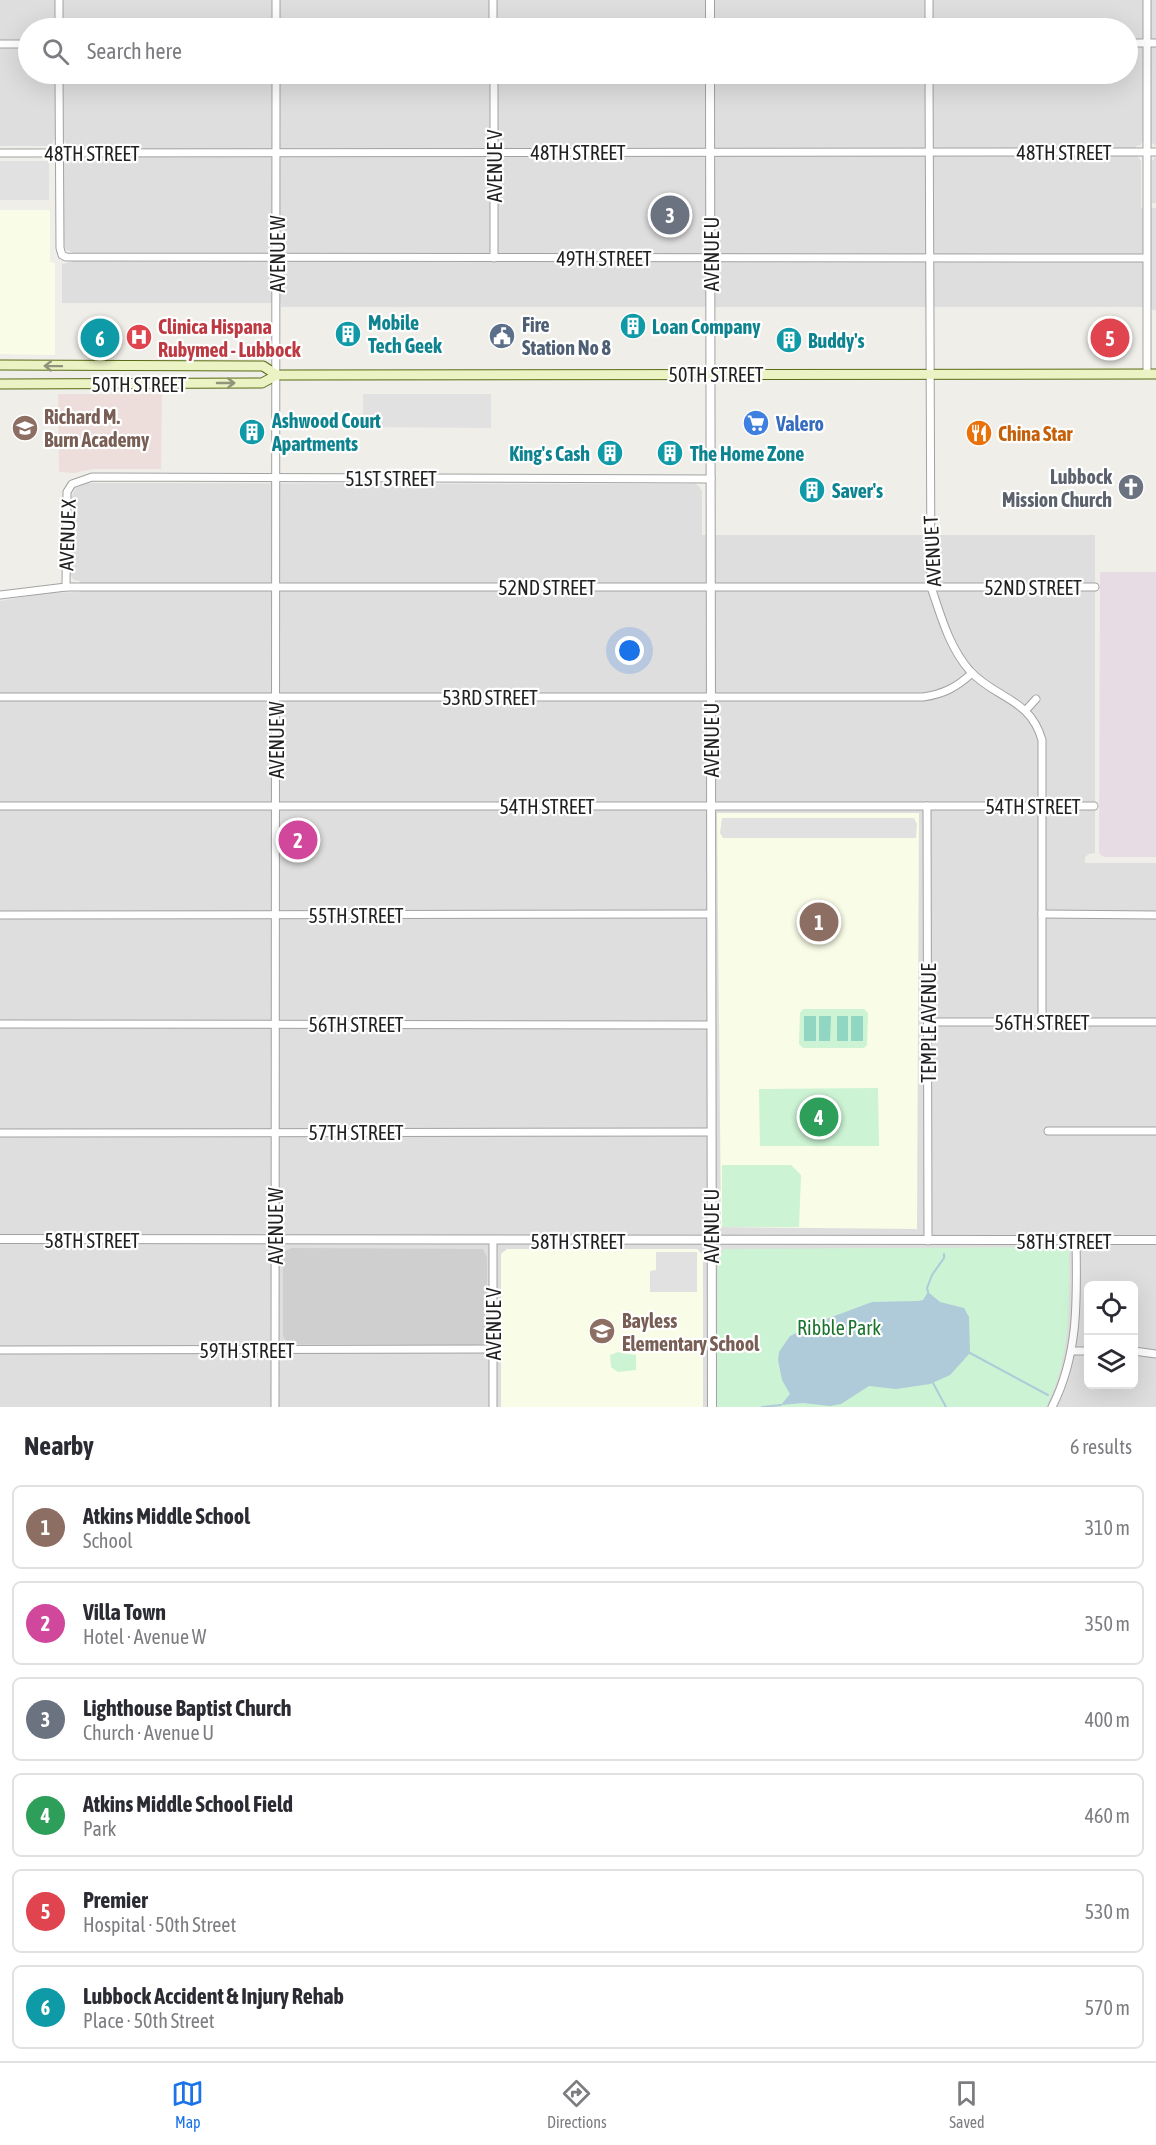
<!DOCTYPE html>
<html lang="en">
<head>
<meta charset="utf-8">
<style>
  body { margin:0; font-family:"Asap Condensed",sans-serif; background:#f7f7f7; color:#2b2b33 }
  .controls { position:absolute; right:18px; bottom:18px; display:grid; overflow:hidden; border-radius:9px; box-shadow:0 6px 24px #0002 }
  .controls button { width:54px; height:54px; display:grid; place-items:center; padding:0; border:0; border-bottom:2px solid #e1e1e2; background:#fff; color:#2b2b33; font:30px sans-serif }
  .you { position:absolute; left:630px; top:651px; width:21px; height:21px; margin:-15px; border:4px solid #fff; border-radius:50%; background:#1a73e8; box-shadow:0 0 0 9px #1a73e833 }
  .badge { display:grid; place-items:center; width:39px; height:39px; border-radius:50%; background:#1a73e8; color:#fff; font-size:20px; font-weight:700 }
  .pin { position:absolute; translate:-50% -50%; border:3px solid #fff; box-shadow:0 2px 6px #0006 }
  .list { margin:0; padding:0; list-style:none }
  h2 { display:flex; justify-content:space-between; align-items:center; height:78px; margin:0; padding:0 24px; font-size:26px }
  h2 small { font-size:20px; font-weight:400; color:#7c7c81 }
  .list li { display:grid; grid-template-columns:39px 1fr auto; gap:18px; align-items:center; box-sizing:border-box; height:84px; margin:0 12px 12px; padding:0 12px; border:2px solid #e1e1e2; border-radius:9px }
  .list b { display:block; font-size:22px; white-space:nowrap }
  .list p { margin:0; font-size:20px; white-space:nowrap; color:#7c7c81 }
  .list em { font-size:20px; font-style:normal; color:#7c7c81 }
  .icon { flex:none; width:33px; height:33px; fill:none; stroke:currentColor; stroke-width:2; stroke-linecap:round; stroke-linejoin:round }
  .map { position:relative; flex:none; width:1156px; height:1407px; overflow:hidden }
  .search { position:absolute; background:#fff; box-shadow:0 6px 24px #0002; left:18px; right:18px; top:18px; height:66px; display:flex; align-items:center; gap:15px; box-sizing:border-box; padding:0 21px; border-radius:33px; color:#7c7c81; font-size:22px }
  .sheet { height:654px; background:#fff }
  nav { display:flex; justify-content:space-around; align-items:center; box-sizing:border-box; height:84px; border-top:2px solid #e1e1e2; background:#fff; font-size:16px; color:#7c7c81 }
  nav a { display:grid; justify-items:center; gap:3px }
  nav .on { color:#1a73e8 }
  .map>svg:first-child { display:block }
  .residential { fill:#dfdede; fill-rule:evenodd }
  .commercial { fill:#eededb }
  .industrial { fill:#e8dce4 }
  .education { fill:#f9fce6 }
  .religious { fill:#cfcfcf }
  .park { fill:#ccf3d4 }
  .pitch { fill:#91d5c3 }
  .parking { fill:#e1e1e1 }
  .water { fill:#afcad8 }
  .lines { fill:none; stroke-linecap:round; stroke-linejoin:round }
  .stream { stroke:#afcad8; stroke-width:2 }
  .minor-casing { stroke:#a2a2a2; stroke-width:9 }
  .tertiary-casing { stroke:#a2a2a2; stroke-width:10 }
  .secondary-casing { stroke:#586c13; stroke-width:11 }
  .minor { stroke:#fff; stroke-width:7 }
  .tertiary { stroke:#fff; stroke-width:8 }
  .secondary { stroke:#ebf2c4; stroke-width:9 }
  .oneway { stroke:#90947b }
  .labels { text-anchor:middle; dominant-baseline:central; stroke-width:4.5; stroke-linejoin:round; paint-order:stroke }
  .street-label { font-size:20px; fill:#212121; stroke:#fff }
  .culture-label { font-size:20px; font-weight:bold; fill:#0d838f; stroke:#fff; text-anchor:start }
  .service-label { font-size:20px; font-weight:bold; fill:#4e5e75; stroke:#fff; text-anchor:start }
  .health-label { font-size:20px; font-weight:bold; fill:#be3a42; stroke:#fff; text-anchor:start }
  .education-label { font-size:20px; font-weight:bold; fill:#785e54; stroke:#fff; text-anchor:start }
  .shop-label { font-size:20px; font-weight:bold; fill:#366cbe; stroke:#fff; text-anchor:start }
  .food-label { font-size:20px; font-weight:bold; fill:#c56008; stroke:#fff; text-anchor:start }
  .worship-label { font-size:20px; font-weight:bold; fill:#5b616d; stroke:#fff; text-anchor:end }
  .park-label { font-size:20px; fill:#1a732c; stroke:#fff }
</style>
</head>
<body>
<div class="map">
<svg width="1156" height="1407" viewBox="0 0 1156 1407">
  <rect width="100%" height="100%" fill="#f0eee9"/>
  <g class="residential">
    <path d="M0,0H1156V146L1151,142H1142L1141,145L1136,146V155L1141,161V208H1156V310H1152V307H281V303H62V264L72,262V252L66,250L64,244V164L66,159L73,156V147L67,145L64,140H54L53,143L47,146H0ZM28,28H1128V74H28Z"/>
    <path d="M1156,156V203H1152V161Z"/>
    <path d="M87,483L695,484L699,486L702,491V535H1095V853L1089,854L1085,857V863H1156V1407H0V601L45,593L80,592V581L74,580L70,574V499L76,488ZM1088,1286H1134V1384H1088Z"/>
  </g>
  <path class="commercial" d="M58,394H162L161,469H93L74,473L59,472Z"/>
  <path class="industrial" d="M1100,572H1156V857H1104L1099,853Z"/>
  <g class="education">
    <path d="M0,210H50V262L55,263V355L0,354Z"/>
    <path d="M717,813H919L917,1229L721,1227Z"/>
    <path d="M507,1249H697L703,1255V1407H501V1254Z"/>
  </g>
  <path class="religious" d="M292,1248L483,1249L487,1258V1340L482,1344L476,1345L288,1344L283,1336V1256L286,1250Z"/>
  <g class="park">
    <path d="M803,1009H864L868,1013L867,1045L864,1048H803L799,1044L800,1013Z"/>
    <path d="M878,1088L879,1146H760L759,1089Z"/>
    <path d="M722,1165H791L801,1175L799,1227H722Z"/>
    <path d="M1063,1247L1069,1250C1069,1306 1072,1355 1046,1407H717L718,1256L724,1249Z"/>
    <path d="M618,1352L636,1355V1370L618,1372L611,1367L610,1355Z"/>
  </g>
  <g class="pitch">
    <rect x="804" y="1016" width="12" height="25"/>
    <path d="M819,1016H831L830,1041H819Z"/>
    <rect x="837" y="1016" width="11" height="25"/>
    <rect x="851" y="1016" width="12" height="25"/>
  </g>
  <g class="parking">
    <rect x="0" y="161" width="49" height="39"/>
    <path d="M363,394H491V428L363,427Z"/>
    <path d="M722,818H914L917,824L916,838H723L720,833Z"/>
    <path d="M656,1252H697V1292H650V1271L656,1270Z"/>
  </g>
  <path class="water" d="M928,1292L940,1302L964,1308L969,1317L970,1353L950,1375L930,1384L896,1389L869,1386L841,1404L830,1406L803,1403L781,1405L790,1394L782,1380L778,1360L779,1352L790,1336L821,1321L872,1302L918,1301L923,1300Z"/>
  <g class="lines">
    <g class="stream">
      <path d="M928,1292L927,1288L932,1275L944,1258V1254"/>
      <path d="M970,1353L1048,1395"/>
      <path d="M933,1383L946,1407"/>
      <path d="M762,1407L781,1405"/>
    </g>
    <defs>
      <g id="minor">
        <path d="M276,0V28"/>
        <path d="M493,0V28"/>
        <path d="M929,0V28"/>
        <path d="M59,28V0"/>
        <path d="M1128,43H1156"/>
        <path d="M0,44H28"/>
        <path d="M59,74L60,248L62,255L66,257L1146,258"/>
        <path d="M494,74V258"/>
        <path d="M929,74L931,587C941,616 949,647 970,671C996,699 1030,698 1042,740V1022"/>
        <path d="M0,153L1156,152"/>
        <path d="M1147,374V0"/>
        <path d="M66,587L67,492L72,484L92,477L711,479"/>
        <path d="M0,595L66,587H1095"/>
        <path d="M0,697H923C944,694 957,687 972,673"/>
        <path d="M1026,710L1036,699"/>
        <path d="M0,806H1094"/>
        <path d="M927,806L928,1241"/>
        <path d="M1042,914L1156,915"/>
        <path d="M0,915L711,914"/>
        <path d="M928,1022H1156"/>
        <path d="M0,1024L711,1025"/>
        <path d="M1048,1131H1156"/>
        <path d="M0,1133L711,1132"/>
        <path d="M493,1241V1407"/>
        <path d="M0,1350L493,1349"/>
        <path d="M1072,1351H1088"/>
        <path d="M1134,1351L1156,1354"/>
        <path d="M275,1407L276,74"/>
        <path d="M1052,1407C1079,1354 1077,1299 1076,1241"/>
      </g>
      <g id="tertiary">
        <path d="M710,0V28"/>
        <path d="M710,74L712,1407"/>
        <path d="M0,1239L1156,1240"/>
      </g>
      <g id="secondary">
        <path d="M0,365L263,366L277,375"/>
        <path d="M0,384L262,383L277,375L1156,374"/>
      </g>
    </defs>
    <use href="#minor" class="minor-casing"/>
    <use href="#tertiary" class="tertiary-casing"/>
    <use href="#secondary" class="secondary-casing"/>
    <use href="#minor" class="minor"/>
    <use href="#tertiary" class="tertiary"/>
    <use href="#secondary" class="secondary"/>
  </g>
  <defs><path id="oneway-shaft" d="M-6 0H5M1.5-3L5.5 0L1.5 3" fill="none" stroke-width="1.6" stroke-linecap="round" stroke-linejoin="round" transform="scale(1.5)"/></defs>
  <g class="oneway">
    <use href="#oneway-shaft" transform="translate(53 366) rotate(-179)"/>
    <use href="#oneway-shaft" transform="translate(226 383)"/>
  </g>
  <defs>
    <symbol id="building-disc" viewBox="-11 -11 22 22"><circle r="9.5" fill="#0f9aa8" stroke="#fff"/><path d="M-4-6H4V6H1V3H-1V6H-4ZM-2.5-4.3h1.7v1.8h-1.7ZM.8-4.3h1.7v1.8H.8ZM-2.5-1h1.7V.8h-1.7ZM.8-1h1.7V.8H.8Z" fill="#fff"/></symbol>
    <symbol id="civic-disc" viewBox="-11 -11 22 22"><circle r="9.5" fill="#5c6f8a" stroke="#fff"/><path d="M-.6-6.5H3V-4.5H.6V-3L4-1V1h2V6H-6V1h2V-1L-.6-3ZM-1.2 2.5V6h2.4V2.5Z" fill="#fff"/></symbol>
    <symbol id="hospital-disc" viewBox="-11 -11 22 22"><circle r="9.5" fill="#e0444e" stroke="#fff"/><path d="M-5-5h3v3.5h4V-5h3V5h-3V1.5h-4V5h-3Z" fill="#fff"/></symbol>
    <symbol id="supermarket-disc" viewBox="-11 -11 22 22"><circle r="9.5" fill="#3f7fe0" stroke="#fff"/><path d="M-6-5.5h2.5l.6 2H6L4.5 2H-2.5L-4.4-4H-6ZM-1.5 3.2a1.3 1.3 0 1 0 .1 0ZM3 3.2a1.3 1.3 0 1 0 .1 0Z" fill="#fff"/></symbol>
    <symbol id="school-disc" viewBox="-11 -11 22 22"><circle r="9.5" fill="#8d6e63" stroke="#fff"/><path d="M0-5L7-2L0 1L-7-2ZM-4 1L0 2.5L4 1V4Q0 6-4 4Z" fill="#fff"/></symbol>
    <symbol id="restaurant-disc" viewBox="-11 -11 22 22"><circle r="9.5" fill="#e8710a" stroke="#fff"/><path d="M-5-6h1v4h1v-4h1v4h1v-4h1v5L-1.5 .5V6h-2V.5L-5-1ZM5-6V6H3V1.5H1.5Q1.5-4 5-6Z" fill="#fff"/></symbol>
    <symbol id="church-disc" viewBox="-11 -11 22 22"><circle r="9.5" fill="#6b7280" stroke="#fff"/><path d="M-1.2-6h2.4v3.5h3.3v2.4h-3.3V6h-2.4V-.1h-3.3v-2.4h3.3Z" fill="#fff"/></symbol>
  </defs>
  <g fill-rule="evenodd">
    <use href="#building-disc" x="618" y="311" width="30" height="30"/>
    <use href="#building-disc" x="333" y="319" width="30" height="30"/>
    <use href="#civic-disc" x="487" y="321" width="30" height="30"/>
    <use href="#hospital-disc" x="124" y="322" width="30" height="30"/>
    <use href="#building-disc" x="774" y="325" width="30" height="30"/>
    <use href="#supermarket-disc" x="741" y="408" width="30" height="30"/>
    <use href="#school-disc" x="10" y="413" width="30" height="30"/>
    <use href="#building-disc" x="237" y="417" width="30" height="30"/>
    <use href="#restaurant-disc" x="964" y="418" width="30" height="30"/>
    <use href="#building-disc" x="595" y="438" width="30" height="30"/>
    <use href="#building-disc" x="655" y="438" width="30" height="30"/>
    <use href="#church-disc" x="1116" y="472" width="30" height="30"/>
    <use href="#building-disc" x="797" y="475" width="30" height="30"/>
    <use href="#school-disc" x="587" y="1316" width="30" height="30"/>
  </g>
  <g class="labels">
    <g class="street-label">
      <text x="578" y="152">48TH STREET</text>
      <text x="1064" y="152">48TH STREET</text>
      <text x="92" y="153">48TH STREET</text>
      <text transform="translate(494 166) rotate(-90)">AVENUE V</text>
      <text transform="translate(277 254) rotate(-90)">AVENUE W</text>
      <text transform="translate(711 254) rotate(-90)">AVENUE U</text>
      <text x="604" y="258">49TH STREET</text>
      <text x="716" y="374">50TH STREET</text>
      <text x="139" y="384">50TH STREET</text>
      <text x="391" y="478">51ST STREET</text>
      <text transform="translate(67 535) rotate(-88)">AVENUE X</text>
      <text transform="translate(932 551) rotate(-93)">AVENUE T</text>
      <text x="547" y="587">52ND STREET</text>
      <text x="1033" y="587">52ND STREET</text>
      <text x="490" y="697">53RD STREET</text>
      <text transform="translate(276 740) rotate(-90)">AVENUE W</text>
      <text transform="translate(711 740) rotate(-90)">AVENUE U</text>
      <text x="547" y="806">54TH STREET</text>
      <text x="1033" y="806">54TH STREET</text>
      <text x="356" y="915">55TH STREET</text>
      <text x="1042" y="1022">56TH STREET</text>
      <text transform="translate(928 1023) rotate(-90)">TEMPLE AVENUE</text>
      <text x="356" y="1024">56TH STREET</text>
      <text x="356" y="1132">57TH STREET</text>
      <text transform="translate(275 1226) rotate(-90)">AVENUE W</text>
      <text transform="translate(711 1226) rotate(-90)">AVENUE U</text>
      <text x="92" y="1240">58TH STREET</text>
      <text x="578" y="1241">58TH STREET</text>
      <text x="1064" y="1241">58TH STREET</text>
      <text transform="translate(493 1324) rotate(-90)">AVENUE V</text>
      <text x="247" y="1350">59TH STREET</text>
    </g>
    <g class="culture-label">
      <text x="368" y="322">Mobile<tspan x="368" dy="23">Tech Geek</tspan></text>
      <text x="652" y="326">Loan Company</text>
      <text x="808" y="340">Buddy's</text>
      <text x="272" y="420">Ashwood Court<tspan x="272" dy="23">Apartments</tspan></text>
      <text x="590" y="453" text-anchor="end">King's Cash</text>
      <text x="690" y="453">The Home Zone</text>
      <text x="832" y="490">Saver's</text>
    </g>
    <g class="service-label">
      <text x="522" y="324">Fire<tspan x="522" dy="23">Station No 8</tspan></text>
    </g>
    <g class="health-label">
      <text x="158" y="326">Clinica Hispana<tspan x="158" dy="23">Rubymed - Lubbock</tspan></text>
    </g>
    <g class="education-label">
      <text x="44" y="416">Richard M.<tspan x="44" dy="23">Burn Academy</tspan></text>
      <text x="622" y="1320">Bayless<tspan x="622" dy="23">Elementary School</tspan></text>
    </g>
    <g class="shop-label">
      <text x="776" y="423">Valero</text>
    </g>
    <g class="food-label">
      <text x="998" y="433">China Star</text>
    </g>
    <g class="worship-label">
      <text x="1112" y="476">Lubbock<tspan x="1112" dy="23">Mission Church</tspan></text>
    </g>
    <g class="park-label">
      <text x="839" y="1327">Ribble Park</text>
    </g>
  </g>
</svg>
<div class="controls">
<button><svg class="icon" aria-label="locate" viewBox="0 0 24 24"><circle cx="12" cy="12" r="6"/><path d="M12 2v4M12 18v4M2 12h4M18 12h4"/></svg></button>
<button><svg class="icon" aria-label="layers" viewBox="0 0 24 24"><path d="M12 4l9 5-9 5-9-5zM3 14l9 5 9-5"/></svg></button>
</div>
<div class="you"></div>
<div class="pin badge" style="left:819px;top:922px;background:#8d6e63">1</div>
<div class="pin badge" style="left:298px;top:840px;background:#d1479c">2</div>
<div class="pin badge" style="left:670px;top:215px;background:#6b7280">3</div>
<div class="pin badge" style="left:819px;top:1117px;background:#2e9e5b">4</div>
<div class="pin badge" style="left:1110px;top:338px;background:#e0444e">5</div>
<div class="pin badge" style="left:100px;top:338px;background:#0f9aa8">6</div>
<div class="search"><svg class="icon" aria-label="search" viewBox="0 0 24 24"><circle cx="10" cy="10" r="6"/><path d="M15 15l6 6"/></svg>Search here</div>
</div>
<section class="sheet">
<h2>Nearby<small>6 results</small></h2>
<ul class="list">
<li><span class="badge" style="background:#8d6e63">1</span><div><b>Atkins Middle School</b><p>School</p></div><em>310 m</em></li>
<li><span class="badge" style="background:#d1479c">2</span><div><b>Villa Town</b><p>Hotel · Avenue W</p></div><em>350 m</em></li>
<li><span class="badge" style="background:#6b7280">3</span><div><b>Lighthouse Baptist Church</b><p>Church · Avenue U</p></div><em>400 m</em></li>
<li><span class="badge" style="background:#2e9e5b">4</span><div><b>Atkins Middle School Field</b><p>Park</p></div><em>460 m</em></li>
<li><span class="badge" style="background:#e0444e">5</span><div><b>Premier</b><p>Hospital · 50th Street</p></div><em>530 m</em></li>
<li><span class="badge" style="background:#0f9aa8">6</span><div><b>Lubbock Accident &amp; Injury Rehab</b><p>Place · 50th Street</p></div><em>570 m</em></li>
</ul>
</section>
<nav>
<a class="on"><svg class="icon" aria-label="map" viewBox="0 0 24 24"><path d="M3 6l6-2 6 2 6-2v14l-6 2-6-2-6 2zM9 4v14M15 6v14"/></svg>Map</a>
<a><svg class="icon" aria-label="directions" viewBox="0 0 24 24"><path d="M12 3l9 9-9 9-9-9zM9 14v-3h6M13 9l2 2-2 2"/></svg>Directions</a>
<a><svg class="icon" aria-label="saved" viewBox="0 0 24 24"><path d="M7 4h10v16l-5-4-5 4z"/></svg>Saved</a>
</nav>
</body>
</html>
